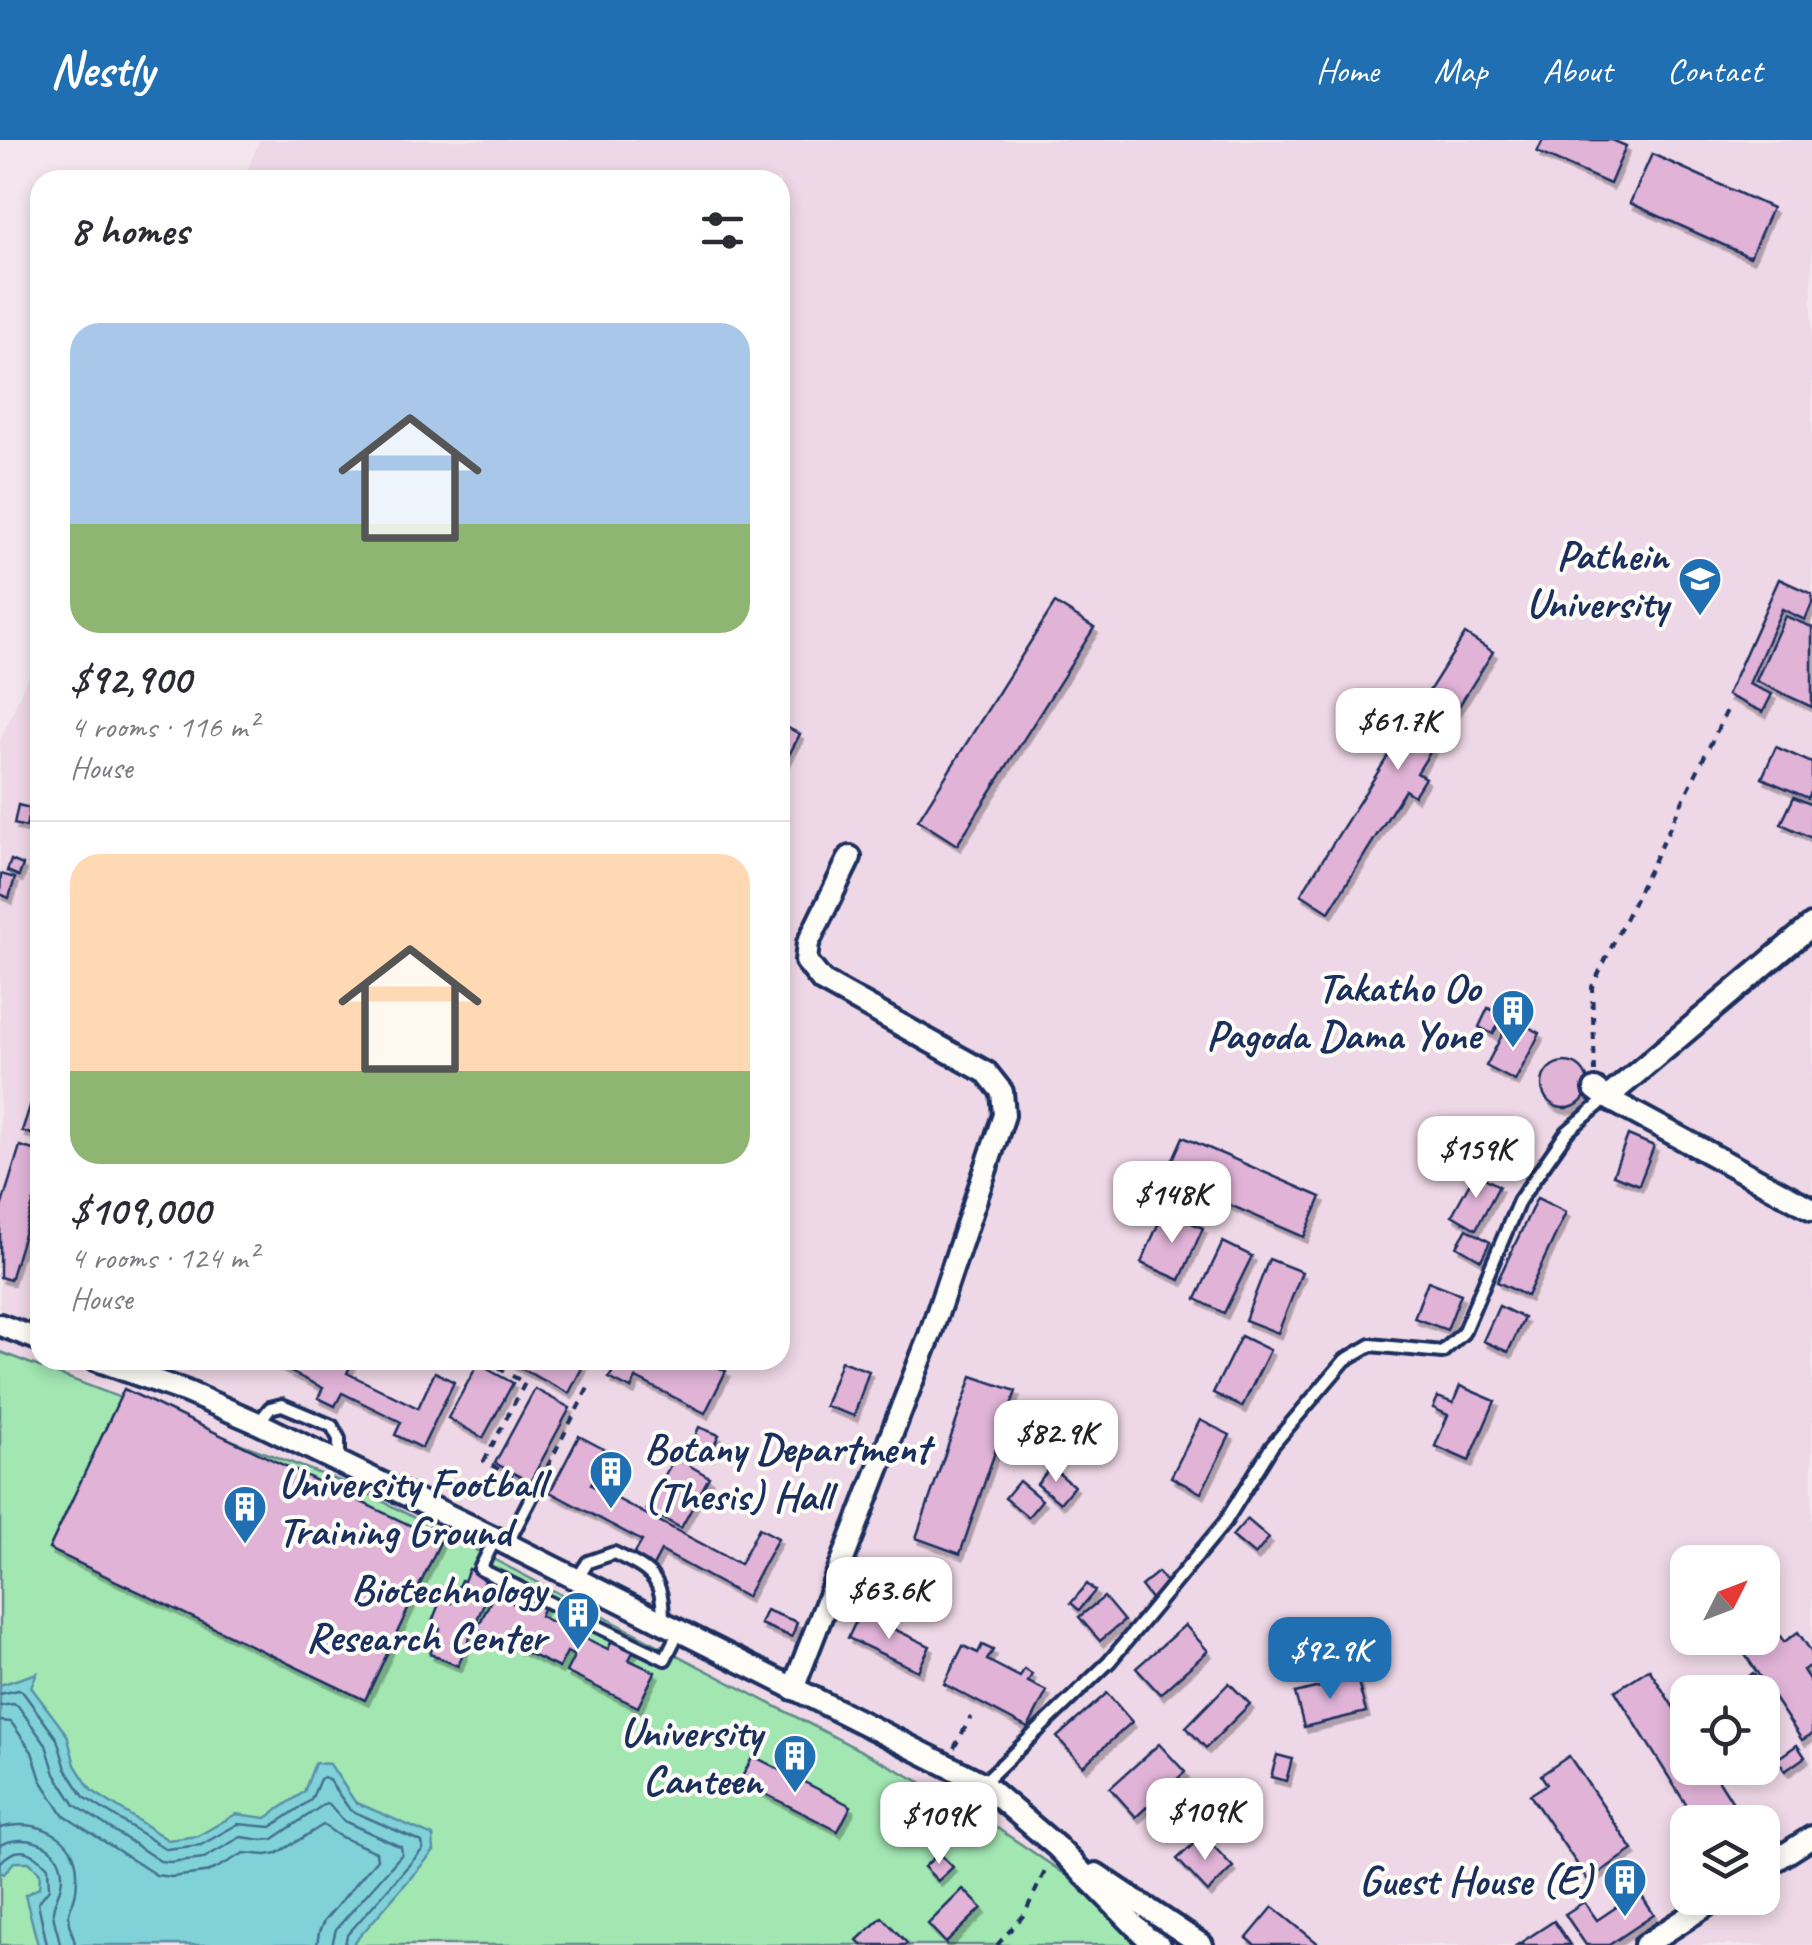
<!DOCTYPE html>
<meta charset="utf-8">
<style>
:root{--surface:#fff;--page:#f7f7f7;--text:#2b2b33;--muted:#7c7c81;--line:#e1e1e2;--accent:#1f6fb2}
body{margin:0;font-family:Caveat,sans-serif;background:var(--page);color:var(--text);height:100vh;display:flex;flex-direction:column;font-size:38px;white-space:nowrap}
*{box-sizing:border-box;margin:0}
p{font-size:32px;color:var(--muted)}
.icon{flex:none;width:55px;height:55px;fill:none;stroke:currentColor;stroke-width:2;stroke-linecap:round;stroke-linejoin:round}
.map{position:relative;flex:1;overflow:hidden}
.drawer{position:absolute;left:30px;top:30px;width:760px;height:1200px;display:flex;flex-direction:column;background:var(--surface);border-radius:30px;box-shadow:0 5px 15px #0003}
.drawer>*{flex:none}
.needle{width:65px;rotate:48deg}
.controls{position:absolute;left:1670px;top:1405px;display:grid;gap:20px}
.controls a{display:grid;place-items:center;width:110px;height:110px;border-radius:20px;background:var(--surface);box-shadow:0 5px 15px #0003;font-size:50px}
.price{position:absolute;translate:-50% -85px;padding:0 22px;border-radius:20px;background:#fff;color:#222;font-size:32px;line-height:65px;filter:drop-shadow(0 2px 5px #0008)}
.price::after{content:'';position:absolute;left:50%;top:60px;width:30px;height:22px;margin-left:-15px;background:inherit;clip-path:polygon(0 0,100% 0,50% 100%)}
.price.selected{background:var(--accent);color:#fff}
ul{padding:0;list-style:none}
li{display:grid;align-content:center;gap:20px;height:530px;padding:0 40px}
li+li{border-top:2px solid var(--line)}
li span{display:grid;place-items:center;height:310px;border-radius:30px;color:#555}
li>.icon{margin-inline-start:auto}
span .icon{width:180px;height:180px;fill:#fffc;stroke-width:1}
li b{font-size:42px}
h2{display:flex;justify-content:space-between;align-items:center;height:120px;padding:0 40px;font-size:42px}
header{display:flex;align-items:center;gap:60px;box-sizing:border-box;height:140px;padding:0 50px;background:var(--accent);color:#fff}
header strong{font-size:48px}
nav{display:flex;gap:55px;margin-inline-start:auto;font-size:35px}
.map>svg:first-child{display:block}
.built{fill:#eed7e6;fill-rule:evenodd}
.green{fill:#a2e6b2;stroke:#5e8a88;stroke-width:2.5}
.water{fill:#81d2d8;stroke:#5891a7;stroke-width:2.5}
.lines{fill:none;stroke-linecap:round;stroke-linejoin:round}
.shore{stroke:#44708f;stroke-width:2.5}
.building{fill:#e0b3d7;stroke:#1b2f5e;stroke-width:2.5;filter:url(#shadow)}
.service-casing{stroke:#1b2f5e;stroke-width:18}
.minor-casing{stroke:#1b2f5e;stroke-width:28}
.path{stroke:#1b2f5e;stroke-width:4;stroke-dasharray:8 8;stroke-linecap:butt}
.service{stroke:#fdfcf7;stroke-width:10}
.minor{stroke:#fdfcf7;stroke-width:20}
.labels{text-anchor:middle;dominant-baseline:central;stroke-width:8;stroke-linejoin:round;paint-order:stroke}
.poi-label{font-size:42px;font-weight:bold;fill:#1b2f5e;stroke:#fdfcf7;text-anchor:end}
</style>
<header>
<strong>Nestly</strong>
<nav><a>Home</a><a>Map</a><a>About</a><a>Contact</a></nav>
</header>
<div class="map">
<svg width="1812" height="1805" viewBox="0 0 1812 1805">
<defs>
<filter id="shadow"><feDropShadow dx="3.5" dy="5.5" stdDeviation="0" flood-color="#0004"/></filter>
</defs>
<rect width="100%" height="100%" fill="#f4e6ed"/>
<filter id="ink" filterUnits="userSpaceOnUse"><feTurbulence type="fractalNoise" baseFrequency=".01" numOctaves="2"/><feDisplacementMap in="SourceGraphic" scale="20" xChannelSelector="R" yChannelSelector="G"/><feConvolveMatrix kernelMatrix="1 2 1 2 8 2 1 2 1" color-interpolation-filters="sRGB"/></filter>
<g filter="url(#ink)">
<path class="built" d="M260,0h1552v1805h-996l-816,-409v-795l40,-92v711h740v-1180h-537zM1688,1422h74v76h-74zM1688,1552h74v76h-74zM1688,1682h74v76h-74z"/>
<polygon class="green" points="0,1212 355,1347 959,1662 1169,1805 0,1805"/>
<polygon class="water" points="37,1533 31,1547 67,1595 75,1625 91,1650 168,1700 198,1696 236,1674 266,1678 304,1652 315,1623 330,1624 355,1662 433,1696 434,1711 352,1805 38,1805 25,1755 39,1748 40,1733 29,1722 14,1722 4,1734 0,1732 0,1545"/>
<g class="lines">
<g class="shore">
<polyline points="0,1554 18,1550 22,1551 57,1599 66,1629 84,1657 166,1709 201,1705 238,1684 271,1687 311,1660 320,1639 324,1637 328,1639 350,1670 422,1702 423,1709 347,1795 345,1805"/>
<polyline points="0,1566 13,1564 18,1566 46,1605 55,1634 75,1665 160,1721 170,1722 204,1718 241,1697 263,1700 273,1699 326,1663 330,1665 344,1681 401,1707 402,1714 336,1789 332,1805"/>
<polyline points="0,1581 11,1582 32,1612 41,1640 63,1675 156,1735 171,1737 204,1733 215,1729 244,1713 266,1715 278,1713 323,1685 339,1696 376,1712 377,1719 324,1781 319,1792 317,1805"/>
<path d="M0,1688c34,-10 77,6 77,46 0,8 0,17 -3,25 -1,3 -5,11 -5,14 -1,10 5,22 6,32"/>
<path d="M0,1705c24,-12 61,-2 62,29 1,17 -10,29 -9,39 1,11 6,21 7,32"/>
<path d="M0,1723c17,-20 33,-12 48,4l1,22 -11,14 9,42"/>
</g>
</g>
<g class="building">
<polygon points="1543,0 1612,0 1626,6 1610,44 1537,12"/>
<polygon points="1652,14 1772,68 1750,117 1630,63"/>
<polygon points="1779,439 1812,454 1812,463 1805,480 1782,469 1749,544 1772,554 1763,572 1727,555"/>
<polygon points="1055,463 1094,488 957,705 918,680"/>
<polygon points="1785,476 1812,487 1812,567 1756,541"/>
<polygon points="1465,494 1493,512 1417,633 1425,638 1414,656 1405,650 1329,772 1301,754"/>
<polygon points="780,584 800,594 780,632"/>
<polygon points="1776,607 1812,623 1812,650 1808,658 1762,638"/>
<polygon points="1794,657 1810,664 1812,661 1812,698 1781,684"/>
<polygon points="18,665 30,668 26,687 14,684"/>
<polygon points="11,720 23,725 19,736 7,731"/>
<polygon points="1,734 15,738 9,758 0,754"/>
<polygon points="1488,868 1503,875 1493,894 1479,887"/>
<polygon points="1511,878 1540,893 1515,941 1486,926"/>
<circle cx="1565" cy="945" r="23"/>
<polygon points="32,960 40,962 40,997 22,991"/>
<polygon points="1628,995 1654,1006 1639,1045 1613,1035"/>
<polygon points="1183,997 1321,1057 1304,1097 1165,1037"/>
<polygon points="20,1006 40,1012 40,1041 10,1140 0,1137 0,1071"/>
<polygon points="1475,1033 1499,1046 1476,1089 1452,1075"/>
<polygon points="1537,1058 1566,1072 1527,1156 1497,1142"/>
<polygon points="1164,1071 1203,1088 1180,1140 1141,1123"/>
<polygon points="1467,1089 1490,1102 1481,1120 1457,1106"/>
<polygon points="1223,1102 1252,1116 1224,1173 1196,1159"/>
<polygon points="40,1111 40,1147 29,1143"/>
<polygon points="1269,1119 1302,1132 1278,1193 1245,1180"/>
<polygon points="1428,1141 1461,1154 1447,1190 1414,1178"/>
<polygon points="1499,1166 1524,1178 1508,1212 1483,1201"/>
<polygon points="1241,1196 1270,1210 1242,1267 1213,1253"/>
<polygon points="266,1220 353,1220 347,1233 418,1268 435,1232 454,1242 422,1308 395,1295 401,1282 342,1253 335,1266 318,1258 323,1248"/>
<polygon points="504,1220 572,1220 583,1226 569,1253"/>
<polygon points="596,1220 703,1220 726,1231 705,1273 636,1238 631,1249 609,1238 614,1229"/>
<polygon points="841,1221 869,1231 854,1276 825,1266"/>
<polygon points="478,1224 513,1243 483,1298 448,1278"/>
<polygon points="972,1236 1016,1251 960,1414 916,1398"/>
<polygon points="1460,1246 1495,1261 1469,1321 1435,1306 1448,1275 1433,1268 1438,1257 1453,1263"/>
<polygon points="124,1249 441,1400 365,1560 49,1409"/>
<polygon points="535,1249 570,1268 530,1342 495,1323"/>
<polygon points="1200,1280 1230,1295 1201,1353 1171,1337"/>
<polygon points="699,1287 719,1295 710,1315 691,1306"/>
<polygon points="579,1296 609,1312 591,1345 740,1424 759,1388 778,1398 746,1457 661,1411 653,1426 633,1416 642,1401 550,1352"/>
<polygon points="675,1317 709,1337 681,1388 646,1369"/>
<polygon points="1051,1327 1074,1346 1060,1363 1037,1344"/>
<polygon points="1019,1341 1042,1360 1028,1377 1005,1358"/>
<polygon points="1247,1379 1269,1398 1255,1415 1232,1396"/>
<polygon points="469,1429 486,1437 482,1448 489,1451 458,1526 430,1514 440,1489 431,1484 441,1459 451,1463 461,1440 464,1441"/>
<polygon points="1158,1432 1170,1447 1153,1461 1141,1446"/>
<polygon points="1087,1444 1095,1451 1079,1470 1071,1463"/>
<polygon points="494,1454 519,1466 524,1454 545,1464 540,1476 608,1509 613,1498 635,1508 629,1520 655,1532 638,1567 566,1532 574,1516 567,1512 559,1528 477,1489"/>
<polygon points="1104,1457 1124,1481 1100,1501 1079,1477"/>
<polygon points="766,1470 797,1482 792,1497 760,1484"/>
<polygon points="860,1473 930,1506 918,1531 848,1498"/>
<polygon points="1765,1474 1784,1502 1798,1492 1812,1513 1812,1524 1803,1530 1812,1544 1812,1594 1802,1600 1734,1498 1762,1498 1762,1475"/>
<polygon points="1185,1485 1208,1511 1160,1554 1136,1528"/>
<polygon points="982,1505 993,1510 987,1520 1020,1537 1024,1529 1032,1534 1028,1542 1047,1551 1028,1588 944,1544 963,1506 978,1513"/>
<polygon points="1649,1529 1688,1590 1688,1628 1711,1628 1735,1666 1709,1682 1697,1682 1615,1551"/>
<polygon points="1753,1533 1761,1543 1752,1551 1743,1541"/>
<polygon points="1357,1538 1366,1572 1304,1587 1295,1553"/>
<polygon points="1229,1543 1250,1564 1206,1608 1186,1587"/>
<polygon points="1107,1553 1132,1582 1083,1626 1057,1597"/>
<polygon points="1159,1604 1185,1632 1136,1677 1110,1648"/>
<polygon points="1797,1605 1805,1617 1785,1631 1777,1619"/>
<polygon points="1277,1615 1292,1619 1286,1641 1271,1637"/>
<polygon points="753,1616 851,1666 838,1691 740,1641"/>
<polygon points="1569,1616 1633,1710 1588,1740 1530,1655 1547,1644 1541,1635"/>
<polygon points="1203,1695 1233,1727 1208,1752 1177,1719"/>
<polygon points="939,1713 953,1727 938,1741 924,1727"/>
<polygon points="963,1749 982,1768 946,1803 928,1784"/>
<polygon points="1639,1752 1654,1775 1609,1805 1586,1805 1565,1774 1584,1762 1597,1780"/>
<polygon points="1273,1767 1320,1805 1255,1805 1247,1798"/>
<polygon points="882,1777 907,1803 905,1805 862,1805 857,1800"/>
<polygon points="1554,1781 1570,1805 1517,1805"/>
</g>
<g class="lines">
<defs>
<g id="service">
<polyline points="259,1282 270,1268 282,1265 332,1286 339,1299 339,1322"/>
<polyline points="495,1399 480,1429 665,1519 679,1491"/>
<polyline points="507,1404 535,1350"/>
<path d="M577,1439l11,-17 26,-9c39,19 49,24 49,70"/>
<polyline points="983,1643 1109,1522 1225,1382 1272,1306 1345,1220 1371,1205 1442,1212 1463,1193 1519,1061 1567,992 1607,958"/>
</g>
<g id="minor">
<polyline points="1595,949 1607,958 1812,1069"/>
<polyline points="1607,958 1812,785"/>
<polyline points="0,1185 40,1200"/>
<polyline points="97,1220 187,1252 258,1283 495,1398 982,1643 1057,1707 1146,1797 1159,1805"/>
<polyline points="793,1549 930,1195 1004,975 1002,952 987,933 822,841 806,821 808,803 850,717"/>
<polyline points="1762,1729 1812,1697"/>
<polyline points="1096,1734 1202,1805"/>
<polyline points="1645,1805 1718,1758"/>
</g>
</defs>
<use href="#service" class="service-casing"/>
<use href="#minor" class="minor-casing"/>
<g class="path">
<polyline points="1595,932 1592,847 1730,564"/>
<polyline points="484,1220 525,1243 484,1321 523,1343"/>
<polyline points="540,1341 588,1248"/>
<polyline points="954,1608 971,1577"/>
<polyline points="997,1805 1024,1775 1048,1725"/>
</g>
<use href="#service" class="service"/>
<use href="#minor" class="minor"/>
</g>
</g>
<defs>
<symbol id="university-pin" viewBox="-11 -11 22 30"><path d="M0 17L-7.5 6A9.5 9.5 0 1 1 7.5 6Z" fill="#1f6fb2" stroke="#fdfcf7"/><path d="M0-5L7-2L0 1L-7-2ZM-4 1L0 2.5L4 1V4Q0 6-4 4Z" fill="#fff"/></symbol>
<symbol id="building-pin" viewBox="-11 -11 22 30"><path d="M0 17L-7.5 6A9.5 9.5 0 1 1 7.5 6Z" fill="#1f6fb2" stroke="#fdfcf7"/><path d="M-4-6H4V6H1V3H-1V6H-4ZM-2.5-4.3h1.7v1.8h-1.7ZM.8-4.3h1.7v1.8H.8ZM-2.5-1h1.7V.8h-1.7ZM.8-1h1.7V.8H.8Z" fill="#fff"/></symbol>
</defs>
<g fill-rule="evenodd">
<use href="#university-pin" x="1675" y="414" width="50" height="68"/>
<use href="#building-pin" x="1488" y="846" width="50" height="68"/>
<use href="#building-pin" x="586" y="1307" width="50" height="68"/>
<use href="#building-pin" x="220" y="1342" width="50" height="68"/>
<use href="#building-pin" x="553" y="1448" width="50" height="68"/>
<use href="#building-pin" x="770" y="1591" width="50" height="68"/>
<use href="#building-pin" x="1600" y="1715" width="50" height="68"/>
</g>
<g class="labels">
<g class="poi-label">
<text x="1668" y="415">Pathein<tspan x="1668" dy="48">University</tspan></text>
<text x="1480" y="847">Takatho Oo<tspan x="1480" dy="48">Pagoda Dama Yone</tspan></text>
<text x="644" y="1308" text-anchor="start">Botany Department<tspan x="644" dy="48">(Thesis) Hall</tspan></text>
<text x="278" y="1343" text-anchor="start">University Football<tspan x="278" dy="48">Training Ground</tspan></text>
<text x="546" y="1449">Biotechnology<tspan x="546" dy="48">Research Center</tspan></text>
<text x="762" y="1592">University<tspan x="762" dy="48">Canteen</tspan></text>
<text x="1592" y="1740">Guest House (E)</text>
</g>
</g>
</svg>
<div class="controls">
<a><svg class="needle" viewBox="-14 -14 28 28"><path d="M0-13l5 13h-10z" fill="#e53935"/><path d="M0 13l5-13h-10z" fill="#7c7c81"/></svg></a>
<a><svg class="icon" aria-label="locate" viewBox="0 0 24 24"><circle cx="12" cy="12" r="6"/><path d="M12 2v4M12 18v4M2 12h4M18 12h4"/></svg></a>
<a><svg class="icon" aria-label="layers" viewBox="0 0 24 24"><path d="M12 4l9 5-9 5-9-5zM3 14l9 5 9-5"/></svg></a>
</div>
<b class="price" style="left:1398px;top:633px">$61.7K</b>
<b class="price" style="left:1476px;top:1061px">$159K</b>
<b class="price" style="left:1172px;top:1106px">$148K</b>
<b class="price" style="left:1056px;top:1345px">$82.9K</b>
<b class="price" style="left:889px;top:1502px">$63.6K</b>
<b class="price selected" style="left:1330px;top:1562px">$92.9K</b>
<b class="price" style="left:1205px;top:1723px">$109K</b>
<b class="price" style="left:939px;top:1727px">$109K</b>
<section class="drawer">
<h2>8 homes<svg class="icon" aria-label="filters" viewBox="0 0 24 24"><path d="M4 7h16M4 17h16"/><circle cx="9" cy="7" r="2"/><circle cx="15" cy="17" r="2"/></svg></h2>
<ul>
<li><span style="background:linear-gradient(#a9c7e8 65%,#8fb573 0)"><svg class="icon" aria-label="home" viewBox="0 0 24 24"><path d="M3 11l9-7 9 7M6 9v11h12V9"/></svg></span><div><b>$92,900</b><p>4 rooms · 116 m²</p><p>House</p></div></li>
<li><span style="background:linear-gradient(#ffd9b3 70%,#8fb573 0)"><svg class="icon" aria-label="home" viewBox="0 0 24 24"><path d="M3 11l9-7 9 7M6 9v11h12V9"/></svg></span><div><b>$109,000</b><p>4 rooms · 124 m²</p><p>House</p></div></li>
</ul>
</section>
</div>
